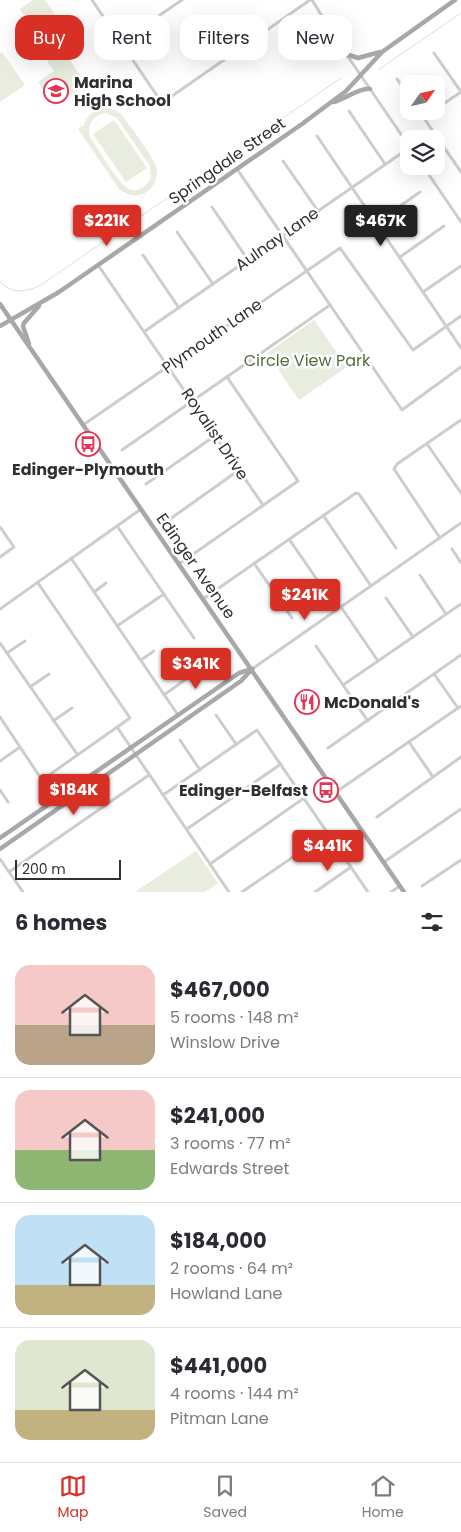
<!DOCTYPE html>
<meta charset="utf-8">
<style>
:root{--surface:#fff;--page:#f7f7f7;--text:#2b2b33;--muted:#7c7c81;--line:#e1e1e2;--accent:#d93025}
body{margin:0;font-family:Poppins,sans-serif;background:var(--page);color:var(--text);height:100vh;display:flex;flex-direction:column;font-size:19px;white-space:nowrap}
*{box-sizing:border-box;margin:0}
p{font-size:16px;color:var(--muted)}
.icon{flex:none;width:28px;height:28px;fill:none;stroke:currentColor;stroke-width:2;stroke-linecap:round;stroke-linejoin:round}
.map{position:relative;height:892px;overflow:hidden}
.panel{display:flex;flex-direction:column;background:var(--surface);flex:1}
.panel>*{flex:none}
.hud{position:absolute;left:15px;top:15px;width:431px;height:45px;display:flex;gap:10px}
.needle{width:32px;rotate:56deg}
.controls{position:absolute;left:400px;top:75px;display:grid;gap:10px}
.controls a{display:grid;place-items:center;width:45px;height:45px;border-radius:10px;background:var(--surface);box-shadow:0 5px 20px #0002;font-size:25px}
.scale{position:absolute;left:15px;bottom:12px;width:106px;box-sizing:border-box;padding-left:5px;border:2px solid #303030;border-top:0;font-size:14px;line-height:18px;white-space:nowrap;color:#303030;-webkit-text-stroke:4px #fff;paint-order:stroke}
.price{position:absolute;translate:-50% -42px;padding:0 11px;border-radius:5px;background:var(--accent);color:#fff;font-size:16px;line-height:32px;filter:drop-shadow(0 1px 2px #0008)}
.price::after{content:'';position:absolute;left:50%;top:30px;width:15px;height:11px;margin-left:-8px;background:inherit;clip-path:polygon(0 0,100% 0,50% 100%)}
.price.active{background:#222;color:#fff}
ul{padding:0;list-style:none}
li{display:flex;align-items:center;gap:15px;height:125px;padding:0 15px}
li+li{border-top:1px solid var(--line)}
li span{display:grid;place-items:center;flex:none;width:140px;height:100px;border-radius:15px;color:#555}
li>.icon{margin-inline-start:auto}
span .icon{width:60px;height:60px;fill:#fffc;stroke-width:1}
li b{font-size:21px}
h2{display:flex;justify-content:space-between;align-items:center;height:60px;padding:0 15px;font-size:21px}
.chip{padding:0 18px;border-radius:15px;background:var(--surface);box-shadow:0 5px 20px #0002;font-size:18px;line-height:45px}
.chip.active{background:var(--accent);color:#fff}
.tabs{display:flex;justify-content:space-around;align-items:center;height:70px;border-top:1px solid var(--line);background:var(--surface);font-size:14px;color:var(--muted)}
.tabs a{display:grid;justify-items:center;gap:2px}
.tabs .active{color:var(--accent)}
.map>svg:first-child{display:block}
.green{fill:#e8eddf;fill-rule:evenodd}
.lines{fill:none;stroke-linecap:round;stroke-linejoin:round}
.stream{stroke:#cbe3ec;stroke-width:1}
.minor{stroke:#cdcdcd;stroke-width:3}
.major{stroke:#a8a8a8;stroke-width:4.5}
.labels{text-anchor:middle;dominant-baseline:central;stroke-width:5;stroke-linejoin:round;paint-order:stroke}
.poi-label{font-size:16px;font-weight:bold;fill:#303030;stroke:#fff;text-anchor:start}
.street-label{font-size:16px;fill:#303030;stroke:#fff}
.park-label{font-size:16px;fill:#596c3d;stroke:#fff}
</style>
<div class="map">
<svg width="461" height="892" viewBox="0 0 461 892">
<rect width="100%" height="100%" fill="#fff"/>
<g class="green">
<polygon points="33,0 45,0 70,37 49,52 20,9"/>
<polygon points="63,50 86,84 54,106 38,82 54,71 47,61"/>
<polygon points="2,52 25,85 0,102 0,53"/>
<path d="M106,108l9,2 6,4c9,13 31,40 35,53 3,10 -2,21 -11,26 -9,5 -18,2 -26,-4l-41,-60 4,-3 1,1c4,-12 11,-18 23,-19zM106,113l11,5 33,48 1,12c-5,10 -17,17 -26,8 -10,-8 -27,-37 -35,-49 -3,-13 3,-22 16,-24z"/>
<polygon points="114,120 147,168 126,182 93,134"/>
<polygon points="314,320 347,367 299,400 267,353"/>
<polygon points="196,851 218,883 205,892 135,892"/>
</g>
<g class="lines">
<g class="stream">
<polyline points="378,70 461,13"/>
<path d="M0,281c11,14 27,11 41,4l300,-207"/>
</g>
<g class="minor">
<polyline points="92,0 162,103 310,0"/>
<polyline points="312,0 340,45 409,146"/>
<polyline points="120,42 182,0"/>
<polyline points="434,53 461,92"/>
<polyline points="397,79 409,96"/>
<polyline points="436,109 461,92"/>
<polyline points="349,111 385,164"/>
<polyline points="419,111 461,172"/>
<polyline points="424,118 434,111"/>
<polyline points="317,136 461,348"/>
<polyline points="436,157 446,150"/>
<polyline points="283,161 318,211"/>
<polyline points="423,166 461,222"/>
<polyline points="237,169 402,410 461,367"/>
<polyline points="212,207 248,260"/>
<polyline points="376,223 420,192"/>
<polyline points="177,232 213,284"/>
<polyline points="143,255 179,308"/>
<polyline points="400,257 444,226"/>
<polyline points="98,265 263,505"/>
<polyline points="423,292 461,266"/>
<polyline points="145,331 409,148"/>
<polyline points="83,425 340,248 413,350 461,316"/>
<polyline points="427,444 461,493"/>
<polyline points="122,450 330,305"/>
<polyline points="146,484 216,435"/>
<polyline points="323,515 371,586"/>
<polyline points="170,519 239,470"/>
<polyline points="117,526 194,638"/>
<polyline points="0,527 14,547 0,557"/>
<polyline points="440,538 394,469 397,464 461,420"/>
<polyline points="289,539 327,594"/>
<polyline points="452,549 461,563"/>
<polyline points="71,558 178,715"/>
<polyline points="254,563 292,618"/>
<polyline points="179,564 298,481 227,377"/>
<polyline points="420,575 446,614"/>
<polyline points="94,592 106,583"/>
<polyline points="386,598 413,637"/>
<polyline points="203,599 356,493 359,494 396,548"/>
<polyline points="341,607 378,661"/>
<polyline points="0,609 141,509"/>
<polyline points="117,626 164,594"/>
<polyline points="0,643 77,754"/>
<polyline points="316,646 368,721"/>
<polyline points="7,653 25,641"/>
<polyline points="141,660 154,651"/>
<polyline points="252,669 461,523"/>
<polyline points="434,674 458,708"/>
<polyline points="343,685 461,604"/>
<polyline points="30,687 49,674"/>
<polyline points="164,695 186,679"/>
<polyline points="216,715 236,744"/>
<polyline points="0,717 42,780 130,718 38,583"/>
<polyline points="53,721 72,708"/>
<polyline points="117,727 229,892"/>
<polyline points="180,740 200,770"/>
<polyline points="409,742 433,777"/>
<polyline points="328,748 461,655"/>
<polyline points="0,761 20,747"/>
<polyline points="0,790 8,802"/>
<polyline points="336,792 461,706"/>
<polyline points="163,795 257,730 368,892"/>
<polyline points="377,817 461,757"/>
<polyline points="187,829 281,764"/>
<polyline points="0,859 23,892"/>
<polyline points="384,862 461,809"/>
<polyline points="210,864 304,798"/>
<polyline points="9,872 149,775"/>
<polyline points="422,886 461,860"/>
<polyline points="242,892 328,833"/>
<polyline points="315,892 351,867"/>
<polyline points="391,892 400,886"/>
</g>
<g class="major">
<polyline points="346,54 358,58 380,52"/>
<path d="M334,102c10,-3 28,-15 36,-13"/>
<polyline points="0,304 404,892"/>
<polyline points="0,326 59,292 302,124 346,91 382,52 455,0"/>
<polyline points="29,344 23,326 24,323 39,306"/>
<polyline points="0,838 239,673 252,669"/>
<polyline points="0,849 241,681 252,669"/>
</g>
</g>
<defs>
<symbol id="school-ring" viewBox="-11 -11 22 22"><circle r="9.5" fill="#fff" stroke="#e43556" stroke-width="1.5"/><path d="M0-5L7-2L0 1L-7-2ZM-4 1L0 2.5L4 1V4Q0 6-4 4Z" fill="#e43556"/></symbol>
<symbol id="bus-ring" viewBox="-11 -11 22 22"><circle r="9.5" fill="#fff" stroke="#e43556" stroke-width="1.5"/><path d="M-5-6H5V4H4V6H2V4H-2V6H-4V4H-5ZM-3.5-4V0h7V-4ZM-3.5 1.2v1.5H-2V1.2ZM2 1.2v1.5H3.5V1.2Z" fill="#e43556"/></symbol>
<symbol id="restaurant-ring" viewBox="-11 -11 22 22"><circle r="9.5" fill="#fff" stroke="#e43556" stroke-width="1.5"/><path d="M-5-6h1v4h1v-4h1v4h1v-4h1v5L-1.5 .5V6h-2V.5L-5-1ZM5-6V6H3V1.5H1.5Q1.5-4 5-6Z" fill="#e43556"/></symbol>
</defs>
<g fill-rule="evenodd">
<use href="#school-ring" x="42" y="77" width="28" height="28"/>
<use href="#bus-ring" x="74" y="430" width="28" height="28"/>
<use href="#restaurant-ring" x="293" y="688" width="28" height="28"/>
<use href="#bus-ring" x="312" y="776" width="28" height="28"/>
</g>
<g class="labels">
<g class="poi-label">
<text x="74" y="82">Marina<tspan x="74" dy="18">High School</tspan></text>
<text x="88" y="469" text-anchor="middle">Edinger-Plymouth</text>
<text x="324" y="702">McDonald's</text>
<text x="308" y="790" text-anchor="end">Edinger-Belfast</text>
</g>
<g class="street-label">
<text transform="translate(227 161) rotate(-35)">Springdale Street</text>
<text transform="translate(277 239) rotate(-35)">Aulnay Lane</text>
<text transform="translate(212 336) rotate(-35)">Plymouth Lane</text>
<text transform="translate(215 434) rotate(56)">Royalist Drive</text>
<text transform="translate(196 566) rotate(55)">Edinger Avenue</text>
</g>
<g class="park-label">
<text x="307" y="360">Circle View Park</text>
</g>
</g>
</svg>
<div class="controls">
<a><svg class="needle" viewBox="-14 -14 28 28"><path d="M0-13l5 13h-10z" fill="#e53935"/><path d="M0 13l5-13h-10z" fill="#7c7c81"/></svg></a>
<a><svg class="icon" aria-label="layers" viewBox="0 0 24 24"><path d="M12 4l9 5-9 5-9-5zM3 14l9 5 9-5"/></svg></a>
</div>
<div class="scale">200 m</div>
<b class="price" style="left:107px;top:247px">$221K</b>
<b class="price active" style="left:381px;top:247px">$467K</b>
<b class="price" style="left:305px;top:621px">$241K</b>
<b class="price" style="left:196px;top:690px">$341K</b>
<b class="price" style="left:74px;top:816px">$184K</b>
<b class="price" style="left:328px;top:872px">$441K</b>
<div class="hud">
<a class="chip active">Buy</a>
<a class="chip">Rent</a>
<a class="chip">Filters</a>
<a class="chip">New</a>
</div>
</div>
<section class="panel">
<h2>6 homes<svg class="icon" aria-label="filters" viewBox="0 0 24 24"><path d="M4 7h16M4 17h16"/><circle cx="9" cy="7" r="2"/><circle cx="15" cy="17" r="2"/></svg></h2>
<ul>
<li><span style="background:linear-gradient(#f6c9c9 60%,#b9a48a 0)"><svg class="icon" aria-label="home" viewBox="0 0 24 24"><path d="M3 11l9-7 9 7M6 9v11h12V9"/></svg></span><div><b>$467,000</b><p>5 rooms · 148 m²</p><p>Winslow Drive</p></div></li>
<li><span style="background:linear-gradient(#f6c9c9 60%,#8fb573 0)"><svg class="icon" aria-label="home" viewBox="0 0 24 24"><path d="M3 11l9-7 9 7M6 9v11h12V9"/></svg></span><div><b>$241,000</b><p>3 rooms · 77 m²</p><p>Edwards Street</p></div></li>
<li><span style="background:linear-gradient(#bfe0f5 70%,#c2b280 0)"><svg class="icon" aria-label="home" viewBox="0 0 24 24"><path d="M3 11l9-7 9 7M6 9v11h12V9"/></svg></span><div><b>$184,000</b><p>2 rooms · 64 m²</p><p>Howland Lane</p></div></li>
<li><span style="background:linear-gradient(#dfe7d0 70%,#c2b280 0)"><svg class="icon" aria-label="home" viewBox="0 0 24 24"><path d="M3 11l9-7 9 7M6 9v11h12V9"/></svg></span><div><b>$441,000</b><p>4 rooms · 144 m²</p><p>Pitman Lane</p></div></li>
</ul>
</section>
<nav class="tabs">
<a class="active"><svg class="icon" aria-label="map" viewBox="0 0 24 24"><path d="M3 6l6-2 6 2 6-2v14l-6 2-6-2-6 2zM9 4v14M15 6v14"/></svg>Map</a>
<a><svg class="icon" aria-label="saved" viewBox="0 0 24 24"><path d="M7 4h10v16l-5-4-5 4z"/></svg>Saved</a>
<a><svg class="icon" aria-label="home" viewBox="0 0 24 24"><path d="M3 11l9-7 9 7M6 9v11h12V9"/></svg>Home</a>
</nav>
